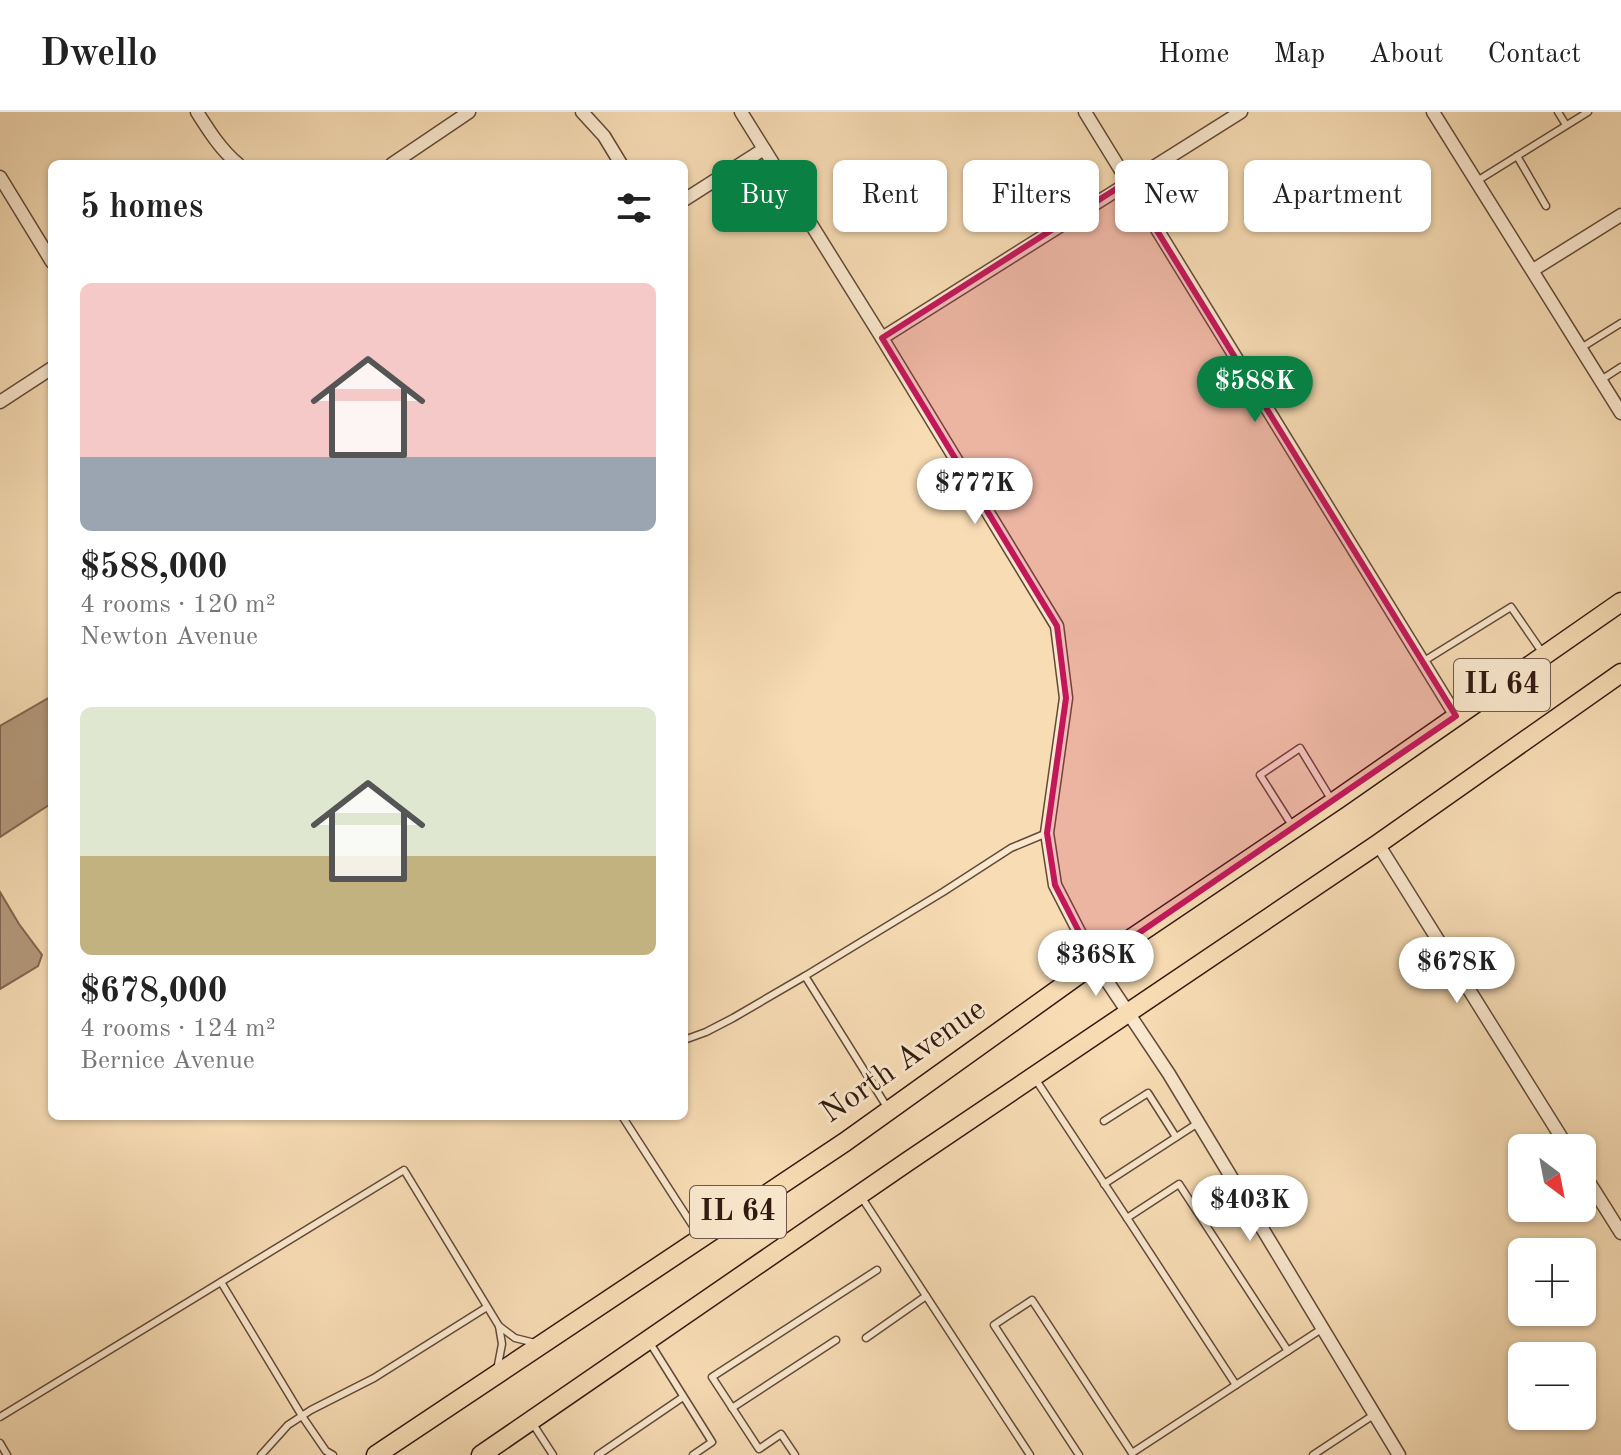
<!DOCTYPE html>
<meta charset="utf-8">
<style>
:root{--surface:#fff;--page:#f6f6f6;--text:#222;--muted:#767676;--line:#e0e0e0;--accent:#0b8043}
body{margin:0;font-family:"Old Standard TT",serif;background:var(--page);color:var(--text);height:100vh;display:flex;flex-direction:column;font-size:30px;white-space:nowrap}
*{box-sizing:border-box;margin:0}
p{font-size:26px;color:var(--muted)}
.icon{flex:none;width:44px;height:44px;fill:none;stroke:currentColor;stroke-width:2;stroke-linecap:round;stroke-linejoin:round}
.map{position:relative;flex:1;overflow:hidden}
.panel{position:absolute;left:48px;top:48px;width:640px;height:960px;display:flex;flex-direction:column;background:var(--surface);border-radius:12px;box-shadow:0 2px 6px #0004}
.panel>*{flex:none}
.banner{position:absolute;left:712px;top:48px;width:760px;height:72px;display:flex;gap:16px}
.needle{width:52px;rotate:148deg}
.buttons{position:absolute;left:1508px;top:1022px;display:grid;gap:16px}
.buttons a{display:grid;place-items:center;width:88px;height:88px;border-radius:12px;background:var(--surface);box-shadow:0 2px 6px #0004;font-size:40px}
.price{position:absolute;translate:-50% -68px;padding:0 18px;border-radius:28px;background:#fff;color:#222;font-size:26px;line-height:52px;filter:drop-shadow(0 2px 4px #0008)}
.price::after{content:'';position:absolute;left:50%;top:48px;width:24px;height:18px;margin-left:-12px;background:inherit;clip-path:polygon(0 0,100% 0,50% 100%)}
.price.selected{background:var(--accent);color:#fff}
ul{padding:0;list-style:none}
li{display:grid;align-content:center;gap:16px;height:424px;padding:0 32px}
li span{display:grid;place-items:center;height:248px;border-radius:12px;color:#555}
li>.icon{margin-inline-start:auto}
span .icon{width:144px;height:144px;fill:#fffc;stroke-width:1}
li b{font-size:34px}
h2{display:flex;justify-content:space-between;align-items:center;height:96px;padding:0 32px;font-size:34px}
.pill{padding:0 28px;border-radius:12px;background:var(--surface);box-shadow:0 2px 6px #0004;font-size:28px;line-height:72px}
.pill.selected{background:var(--accent);color:#fff}
header{display:flex;align-items:center;gap:48px;box-sizing:border-box;height:112px;padding:0 40px;background:var(--surface);border-bottom:2px solid var(--line)}
header strong{font-size:38px}
nav{display:flex;gap:44px;margin-inline-start:auto;font-size:28px}
.map>svg:first-child{display:block}
.water{fill:#b49a7c;stroke:#806651;stroke-width:2}
.lines{fill:none;stroke-linecap:round;stroke-linejoin:round}
.lane-casing{stroke:#624a39;stroke-width:9}
.street-casing{stroke:#624a39;stroke-width:15}
.primary-casing{stroke:#311910;stroke-width:21}
.lane{stroke:#fae8ce;stroke-width:6}
.street{stroke:#fae8ce;stroke-width:12}
.primary{stroke:#f7dcb4;stroke-width:18}
.marked{fill:#c2185b;fill-opacity:0.2;stroke:#c2185b;stroke-width:6;stroke-linejoin:round}
.labels{text-anchor:middle;dominant-baseline:central;stroke-width:6;stroke-linejoin:round;paint-order:stroke}
.shield{fill:#fae8ce;stroke:#6d5749;stroke-width:2}
.shield-label{font-size:30px;font-weight:bold;fill:#311910}
.street-label{font-size:32px;fill:#311910;stroke:#fae8ce}
</style>
<header>
<strong>Dwello</strong>
<nav><a>Home</a><a>Map</a><a>About</a><a>Contact</a></nav>
</header>
<div class="map">
<svg width="1621" height="1343" viewBox="0 0 1621 1343">
<rect width="100%" height="100%" fill="#f7dcb4"/>
<filter id="stains"><feTurbulence type="fractalNoise" baseFrequency=".0025" numOctaves="4"/><feColorMatrix values="0 0 0 0 .2 0 0 0 0 .09 0 0 0 0 .02 0 0 0 .5 -.17"/></filter>
<radialGradient id="worn" r=".72"><stop offset=".6" stop-color="#630" stop-opacity="0"/><stop offset="1" stop-color="#630" stop-opacity=".3"/></radialGradient>
<g class="water">
<polygon points="52,584 52,691 0,725 0,614"/>
<polygon points="0,780 19,812 42,843 38,854 0,877"/>
</g>
<g class="lines">
<defs>
<g id="lane">
<polyline points="1558,0 1566,13"/>
<polyline points="1517,44 1546,94"/>
<polyline points="1477,69 1588,0"/>
<polyline points="1581,236 1621,211"/>
<polyline points="1601,268 1621,255"/>
<polyline points="1424,549 1511,495 1542,540"/>
<polyline points="1293,715 1260,663 1300,636 1331,687"/>
<polyline points="684,928 706,920 733,906 805,864"/>
<polyline points="1036,968 1127,1106"/>
<polyline points="887,995 805,864 943,780 1011,736 1047,721"/>
<polyline points="622,1004 700,1125"/>
<polyline points="1104,1009 1148,981 1176,1025"/>
<polyline points="1104,1072 1198,1011"/>
<polyline points="862,1086 1030,1343"/>
<polyline points="221,1170 302,1304 326,1339 333,1343"/>
<polyline points="499,1214 515,1226 535,1231"/>
<polyline points="866,1226 926,1184"/>
<polyline points="650,1231 712,1330 693,1343"/>
<polyline points="1236,1273 1127,1106 1179,1072 1288,1239"/>
<polyline points="732,1296 836,1228"/>
<polyline points="0,1305 404,1058 499,1214 502,1232 497,1258"/>
<polyline points="531,1309 553,1343"/>
<polyline points="0,1331 7,1343"/>
<polyline points="1132,1341 1323,1216"/>
<polyline points="261,1343 288,1313 311,1298 374,1266 487,1195"/>
<polyline points="598,1343 683,1285"/>
<polyline points="795,1343 781,1322 759,1337 712,1265 877,1158"/>
<polyline points="1079,1343 994,1213 1032,1188 1132,1341"/>
<polyline points="1313,1343 1375,1302"/>
</g>
<g id="street">
<path d="M197,0c12,19 24,38 41,52"/>
<polyline points="582,0 604,24 621,52"/>
<polyline points="741,0 882,226 1057,514 1066,586 1047,721 1055,773 1095,851 1169,962 1399,1343"/>
<polyline points="1085,0 1456,604"/>
<polyline points="1433,0 1621,301"/>
<polyline points="392,52 469,0"/>
<polyline points="0,65 52,150"/>
<polyline points="684,88 764,37"/>
<polyline points="1533,158 1621,103"/>
<polyline points="882,226 1241,0"/>
<polyline points="0,290 52,256"/>
<polyline points="1378,732 1568,1036"/>
<polyline points="1582,1059 1621,1121"/>
</g>
<g id="primary">
<polyline points="376,1343 845,1030 1095,851 1338,687 1621,490"/>
<polyline points="481,1343 907,1050 1378,732 1621,561"/>
</g>
</defs>
<use href="#lane" class="lane-casing"/>
<use href="#street" class="street-casing"/>
<use href="#primary" class="primary-casing"/>
<use href="#lane" class="lane"/>
<use href="#street" class="street"/>
<use href="#primary" class="primary"/>
</g>
<path class="marked" d="M1127,70l329,534 -361,247 -40,-78 -8,-52 19,-135 -9,-72 -175,-288z"/>
<g class="labels">
<g class="shield">
<rect x="1454" y="547" width="96" height="52" rx="6"/>
<rect x="690" y="1074" width="96" height="52" rx="6"/>
</g>
<g class="shield-label">
<text x="1502" y="573">IL 64</text>
<text x="738" y="1100">IL 64</text>
</g>
<g class="street-label">
<text transform="translate(904 950) rotate(-35)">North Avenue</text>
</g>
</g>
<rect width="100%" height="100%" filter="url(#stains)"/>
<rect width="100%" height="100%" fill="url(#worn)"/>
</svg>
<div class="buttons">
<a><svg class="needle" viewBox="-14 -14 28 28"><path d="M0-13l5 13h-10z" fill="#e53935"/><path d="M0 13l5-13h-10z" fill="#767676"/></svg></a>
<a>+</a>
<a>−</a>
</div>
<b class="price selected" style="left:1255px;top:312px">$588K</b>
<b class="price" style="left:975px;top:414px">$777K</b>
<b class="price" style="left:1096px;top:886px">$368K</b>
<b class="price" style="left:1457px;top:893px">$678K</b>
<b class="price" style="left:1250px;top:1131px">$403K</b>
<div class="banner">
<a class="pill selected">Buy</a>
<a class="pill">Rent</a>
<a class="pill">Filters</a>
<a class="pill">New</a>
<a class="pill">Apartment</a>
</div>
<section class="panel">
<h2>5 homes<svg class="icon" aria-label="filters" viewBox="0 0 24 24"><path d="M4 7h16M4 17h16"/><circle cx="9" cy="7" r="2"/><circle cx="15" cy="17" r="2"/></svg></h2>
<ul>
<li><span style="background:linear-gradient(#f6c9c9 70%,#9aa5b1 0)"><svg class="icon" aria-label="home" viewBox="0 0 24 24"><path d="M3 11l9-7 9 7M6 9v11h12V9"/></svg></span><div><b>$588,000</b><p>4 rooms · 120 m²</p><p>Newton Avenue</p></div></li>
<li><span style="background:linear-gradient(#dfe7d0 60%,#c2b280 0)"><svg class="icon" aria-label="home" viewBox="0 0 24 24"><path d="M3 11l9-7 9 7M6 9v11h12V9"/></svg></span><div><b>$678,000</b><p>4 rooms · 124 m²</p><p>Bernice Avenue</p></div></li>
</ul>
</section>
</div>
